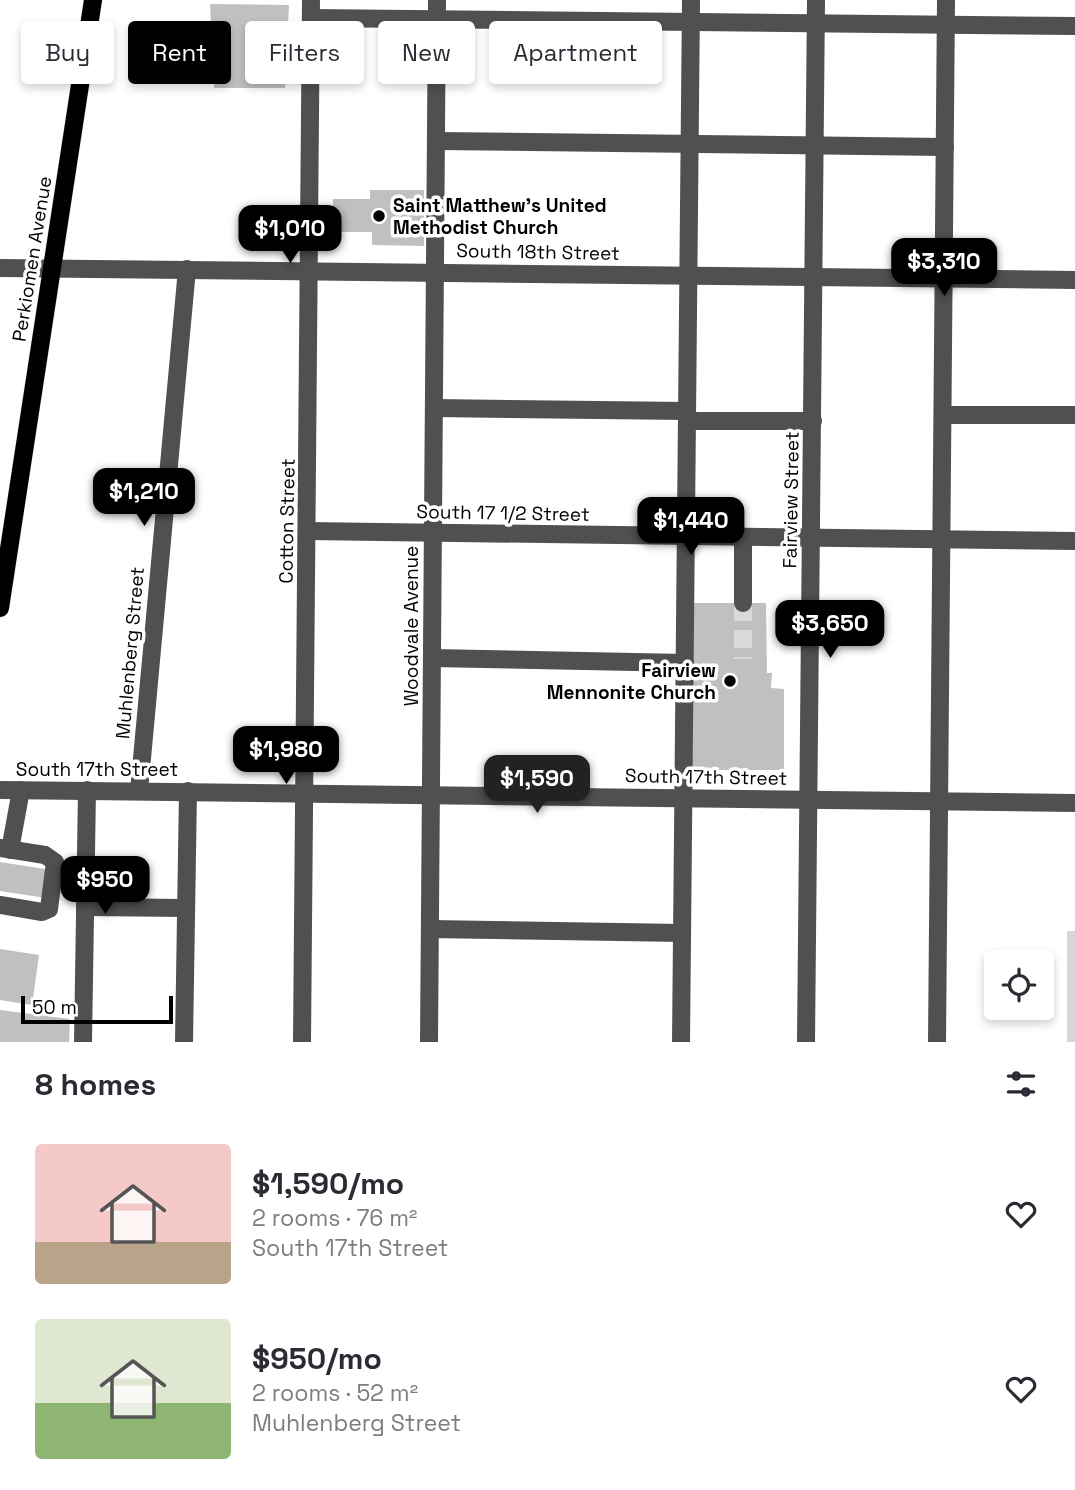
<!DOCTYPE html>
<meta charset="utf-8">
<style>
:root{--surface:#fff;--page:#f2f2f3;--text:#2b2b33;--muted:#7c7c81;--accent:#000}
body{margin:0;font-family:"Space Grotesk",sans-serif;background:var(--page);color:var(--text);height:100vh;display:flex;flex-direction:column;font-size:26px;white-space:nowrap}
*{box-sizing:border-box;margin:0}
p{font-size:23px;color:var(--muted)}
.icon{flex:none;width:38px;height:38px;fill:none;stroke:currentColor;stroke-width:2;stroke-linecap:round;stroke-linejoin:round}
.map{position:relative;height:1042px;overflow:hidden}
.drawer{display:flex;flex-direction:column;background:var(--surface);flex:1}
.drawer>*{flex:none}
.top-card{position:absolute;left:21px;top:21px;width:700px;height:63px;display:flex;gap:14px}
.tools{position:absolute;left:984px;top:950px;display:grid;gap:14px}
.tools a{display:grid;place-items:center;width:70px;height:70px;border-radius:7px;background:var(--surface);box-shadow:0 4px 10px #0003;font-size:35px}
.scale{position:absolute;left:21px;bottom:18px;width:152px;box-sizing:border-box;padding-left:7px;border:4px solid #000;border-top:0;font-size:19px;line-height:24px;white-space:nowrap;color:#000;-webkit-text-stroke:5px #fff;paint-order:stroke}
.price{position:absolute;translate:-50% -60px;padding:0 16px;border-radius:14px;background:var(--accent);color:#fff;font-size:23px;line-height:46px;filter:drop-shadow(0 2px 4px #0008)}
.price::after{content:'';position:absolute;left:50%;top:42px;width:21px;height:16px;margin-left:-10px;background:inherit;clip-path:polygon(0 0,100% 0,50% 100%)}
.price.on{background:#222;color:#fff}
ul{padding:0;list-style:none}
li{display:flex;align-items:center;gap:21px;height:175px;padding:0 35px}
li span{display:grid;place-items:center;flex:none;width:196px;height:140px;border-radius:7px;color:#555}
li>.icon{margin-inline-start:auto}
span .icon{width:84px;height:84px;fill:#fffc;stroke-width:1}
li b{font-size:30px}
h2{display:flex;justify-content:space-between;align-items:center;height:84px;padding:0 35px;font-size:30px}
.pill{padding:0 24px;border-radius:7px;background:var(--surface);box-shadow:0 4px 10px #0003;font-size:24px;line-height:63px}
.pill.on{background:var(--accent);color:#fff}
.map>svg:first-child{display:block}
.green{fill:#d7d7d7}
.building{fill:#c0c0c0}
.lines{fill:none;stroke-linecap:round;stroke-linejoin:round}
.minor-tunnel{stroke:#d9d9d9;stroke-width:18;stroke-dasharray:18 9;stroke-linecap:butt}
.major-casing{stroke:#dbdbdb;stroke-width:19}
.minor{stroke:#505050;stroke-width:18}
.major{stroke:#000;stroke-width:18}
.poi-dot{fill:#000;stroke:#fff;stroke-width:2.5}
.labels{text-anchor:middle;dominant-baseline:central;stroke-width:7;stroke-linejoin:round;paint-order:stroke}
.poi-label{font-size:19px;font-weight:bold;fill:#000;stroke:#fff;text-anchor:start}
.street-label{font-size:19px;fill:#000;stroke:#fff}
</style>
<div class="map">
<svg width="1075" height="1042" viewBox="0 0 1075 1042">
<rect width="100%" height="100%" fill="#fff"/>
<rect class="green" x="1067" y="931" width="8" height="111"/>
<g class="building">
<polygon points="210,4 289,5 285,88 214,88"/>
<polygon points="370,190 424,190 424,246 372,245 372,232 341,232 341,238 333,238 333,199 370,199"/>
<polygon points="690,603 766,603 767,673 772,673 771,688 784,689 784,770 689,770"/>
<polygon points="0,862 51,870 46,898 0,891"/>
<polygon points="0,949 39,955 32,1005 0,1000"/>
<polygon points="0,1010 70,1019 69,1042 0,1042"/>
</g>
<g class="lines">
<polyline class="minor-tunnel" points="743,603 743,659"/>
<defs>
<polyline id="major" points="0,608 93,0"/>
</defs>
<use href="#major" class="major-casing"/>
<g class="minor">
<polyline points="311,18 1075,26"/>
<polyline points="436,141 945,147"/>
<polyline points="0,268 1075,280"/>
<polyline points="434,408 687,411"/>
<polyline points="943,415 1075,415"/>
<polyline points="687,421 813,421"/>
<polyline points="307,531 1075,541"/>
<polyline points="743,538 743,603"/>
<polyline points="432,658 685,663"/>
<polyline points="0,790 1075,803"/>
<polyline points="139,791 187,269"/>
<polyline points="0,848 45,855 55,862 49,909 42,912 0,905"/>
<polyline points="10,850 21,790"/>
<polyline points="85,907 186,908"/>
<polyline points="430,929 682,933"/>
<polyline points="83,1042 87,790"/>
<polyline points="184,1042 188,791"/>
<polyline points="302,1042 311,0"/>
<polyline points="429,1042 437,0"/>
<polyline points="681,1042 691,0"/>
<polyline points="806,1042 816,0"/>
<polyline points="937,1042 946,0"/>
</g>
<use href="#major" class="major"/>
</g>
<g class="poi-dot">
<circle cx="379" cy="216" r="7"/>
<circle cx="730" cy="681" r="7"/>
</g>
<g class="labels">
<g class="poi-label">
<text x="393" y="205">Saint Matthew's United<tspan x="393" dy="22">Methodist Church</tspan></text>
<text x="716" y="670" text-anchor="end">Fairview<tspan x="716" dy="22">Mennonite Church</tspan></text>
</g>
<g class="street-label">
<text transform="translate(538 252) rotate(1)">South 18th Street</text>
<text transform="translate(32 259) rotate(-81)">Perkiomen Avenue</text>
<text transform="translate(791 500) rotate(-89)">Fairview Street</text>
<text transform="translate(503 513) rotate(1)">South 17 1/2 Street</text>
<text transform="translate(287 521) rotate(-89)">Cotton Street</text>
<text transform="translate(411 626) rotate(-90)">Woodvale Avenue</text>
<text transform="translate(130 653) rotate(-85)">Muhlenberg Street</text>
<text x="97" y="769">South 17th Street</text>
<text transform="translate(706 777) rotate(1)">South 17th Street</text>
</g>
</g>
</svg>
<div class="tools">
<a><svg class="icon" aria-label="locate" viewBox="0 0 24 24"><circle cx="12" cy="12" r="6"/><path d="M12 2v4M12 18v4M2 12h4M18 12h4"/></svg></a>
</div>
<div class="scale">50 m</div>
<b class="price" style="left:290px;top:265px">$1,010</b>
<b class="price" style="left:944px;top:298px">$3,310</b>
<b class="price" style="left:144px;top:528px">$1,210</b>
<b class="price" style="left:691px;top:557px">$1,440</b>
<b class="price" style="left:830px;top:660px">$3,650</b>
<b class="price" style="left:286px;top:786px">$1,980</b>
<b class="price on" style="left:537px;top:815px">$1,590</b>
<b class="price" style="left:105px;top:916px">$950</b>
<div class="top-card">
<a class="pill">Buy</a>
<a class="pill on">Rent</a>
<a class="pill">Filters</a>
<a class="pill">New</a>
<a class="pill">Apartment</a>
</div>
</div>
<section class="drawer">
<h2>8 homes<svg class="icon" aria-label="filters" viewBox="0 0 24 24"><path d="M4 7h16M4 17h16"/><circle cx="9" cy="7" r="2"/><circle cx="15" cy="17" r="2"/></svg></h2>
<ul>
<li><span style="background:linear-gradient(#f6c9c9 70%,#b9a48a 0)"><svg class="icon" aria-label="home" viewBox="0 0 24 24"><path d="M3 11l9-7 9 7M6 9v11h12V9"/></svg></span><div><b>$1,590/mo</b><p>2 rooms · 76 m²</p><p>South 17th Street</p></div><svg class="icon" aria-label="heart" viewBox="0 0 24 24"><path d="M12 20l-8-8c-3-5 5-10 8-4 3-6 11-1 8 4z"/></svg></li>
<li><span style="background:linear-gradient(#dfe7d0 60%,#8fb573 0)"><svg class="icon" aria-label="home" viewBox="0 0 24 24"><path d="M3 11l9-7 9 7M6 9v11h12V9"/></svg></span><div><b>$950/mo</b><p>2 rooms · 52 m²</p><p>Muhlenberg Street</p></div><svg class="icon" aria-label="heart" viewBox="0 0 24 24"><path d="M12 20l-8-8c-3-5 5-10 8-4 3-6 11-1 8 4z"/></svg></li>
</ul>
</section>
